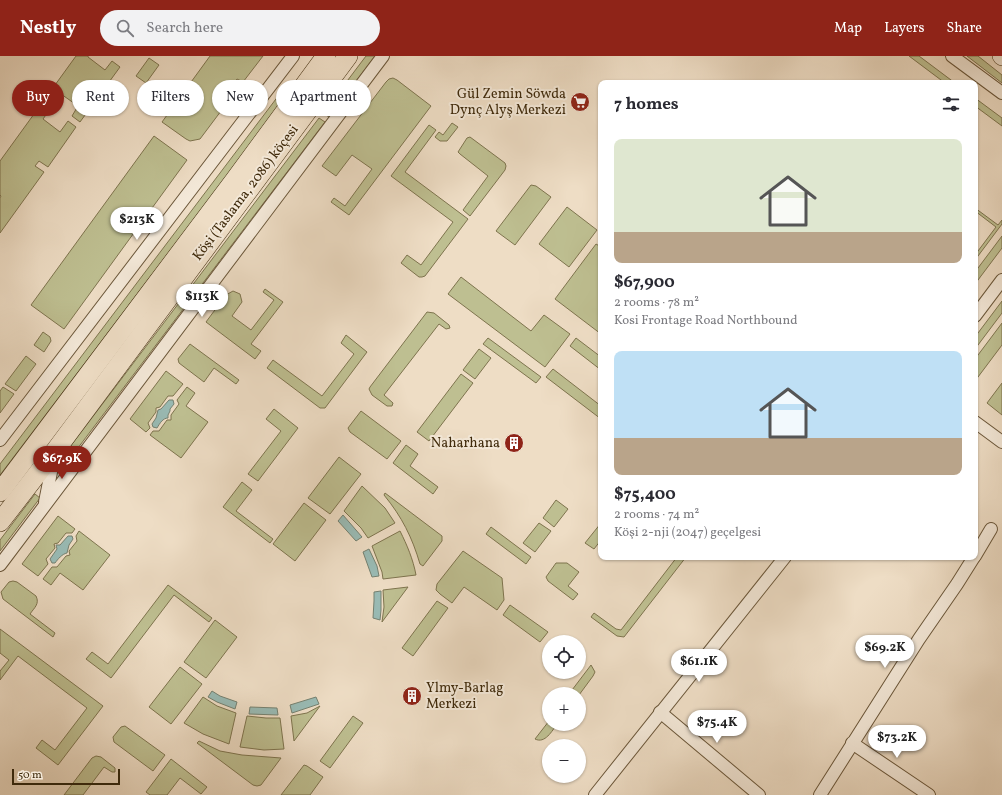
<!DOCTYPE html>
<meta charset="utf-8">
<style>
:root{--surface:#fff;--page:#f2f2f3;--text:#2b2b33;--muted:#7c7c81;--accent:#8f2418}
body{margin:0;font-family:Vollkorn,serif;background:var(--page);color:var(--text);height:100vh;display:flex;flex-direction:column;font-size:15px;white-space:nowrap}
*{box-sizing:border-box;margin:0}
p{font-size:13px;color:var(--muted)}
.icon{flex:none;width:22px;height:22px;fill:none;stroke:currentColor;stroke-width:2;stroke-linecap:round;stroke-linejoin:round}
.map{position:relative;flex:1;overflow:hidden}
.drawer{position:absolute;left:598px;top:24px;width:380px;height:480px;display:flex;flex-direction:column;background:var(--surface);border-radius:8px;box-shadow:0 1px 3px #0004}
.drawer>*{flex:none}
.guide{position:absolute;left:12px;top:24px;width:380px;height:36px;display:flex;gap:8px}
.buttons{position:absolute;left:542px;top:579px;display:grid;gap:8px}
.buttons a{display:grid;place-items:center;width:44px;height:44px;border-radius:50%;background:var(--surface);box-shadow:0 1px 3px #0004;font-size:20px}
.scale{position:absolute;left:12px;bottom:10px;width:108px;box-sizing:border-box;padding-left:4px;border:2px solid #3f2a0b;border-top:0;font-size:11px;line-height:14px;white-space:nowrap;color:#3f2a0b;-webkit-text-stroke:3px #f4e9d9;paint-order:stroke}
.price{position:absolute;translate:-50% -34px;padding:0 9px;border-radius:14px;background:#fff;color:#222;font-size:13px;line-height:26px;filter:drop-shadow(0 1px 2px #0008)}
.price::after{content:'';position:absolute;left:50%;top:24px;width:12px;height:9px;margin-left:-6px;background:inherit;clip-path:polygon(0 0,100% 0,50% 100%)}
.price.selected{background:var(--accent);color:#fff}
ul{padding:0;list-style:none}
li{display:grid;align-content:center;gap:8px;height:212px;padding:0 16px}
li span{display:grid;place-items:center;height:124px;border-radius:8px;color:#555}
li>.icon{margin-inline-start:auto}
span .icon{width:72px;height:72px;fill:#fffc;stroke-width:1}
li b{font-size:17px}
h2{display:flex;justify-content:space-between;align-items:center;height:48px;padding:0 16px;font-size:17px}
.pill{padding:0 14px;border-radius:18px;background:var(--surface);box-shadow:0 1px 3px #0004;font-size:14px;line-height:36px}
.pill.selected{background:var(--accent);color:#fff}
header{display:flex;align-items:center;gap:24px;box-sizing:border-box;height:56px;padding:0 20px;background:var(--accent);color:#fff}
header strong{font-size:19px}
nav{display:flex;gap:22px;margin-inline-start:auto;font-size:14px}
.search{width:280px;height:36px;background:var(--page);display:flex;align-items:center;gap:10px;box-sizing:border-box;padding:0 14px;border-radius:22px;color:var(--muted);font-size:15px}
.map>svg:first-child{display:block}
.green{fill:#bebf91;stroke:#7e744e}
.water{fill:#99bbb5;stroke:#758171}
.lines{fill:none;stroke-linecap:round;stroke-linejoin:round}
.street-casing{stroke:#6b573a;stroke-width:14}
.secondary-casing{stroke:#3f2a0b;stroke-width:18}
.primary-casing{stroke:#3f2a0b;stroke-width:20}
.street{stroke:#f4e9d9;stroke-width:12}
.secondary{stroke:#f4e9d9;stroke-width:17}
.primary{stroke:#eeddc5;stroke-width:19}
.labels{text-anchor:middle;dominant-baseline:central;stroke-width:4;stroke-linejoin:round;paint-order:stroke}
.poi-label{font-size:14px;fill:#3f2a0b;stroke:#f4e9d9;text-anchor:end}
.street-label{font-size:14px;fill:#3f2a0b;stroke:#f4e9d9}
</style>
<header>
<strong>Nestly</strong>
<div class="search"><svg class="icon" aria-label="search" viewBox="0 0 24 24"><circle cx="10" cy="10" r="6"/><path d="M15 15l6 6"/></svg>Search here</div>
<nav><a>Map</a><a>Layers</a><a>Share</a></nav>
</header>
<div class="map">
<svg width="1002" height="739" viewBox="0 0 1002 739">
<rect width="100%" height="100%" fill="#eeddc5"/>
<filter id="stains"><feTurbulence type="fractalNoise" baseFrequency=".005" numOctaves="4"/><feColorMatrix values="0 0 0 0 .2 0 0 0 0 .09 0 0 0 0 .02 0 0 0 .5 -.17"/></filter>
<radialGradient id="worn" r=".72"><stop offset=".6" stop-color="#630" stop-opacity="0"/><stop offset="1" stop-color="#630" stop-opacity=".3"/></radialGradient>
<g class="green">
<polygon points="76,0 88,0 88,1 105,14 112,5 120,11 80,66 72,60 78,50 61,38 43,63 60,76 68,65 76,71 48,111 39,105 35,110 44,116 0,177 0,142 1,140 0,139 0,105"/>
<polygon points="210,0 263,0 243,26 237,23 222,43 227,47 200,83 190,85 186,83 162,66"/>
<polygon points="366,0 375,0 329,61 323,57"/>
<polygon points="909,0 919,0 955,27 945,27"/>
<polygon points="967,0 978,0 1002,19 1002,27"/>
<polygon points="149,2 159,9 146,27 136,20"/>
<polygon points="393,22 397,24 431,50 349,159 331,146 334,142 345,150 372,113 352,99 336,120 322,110 386,26 389,23"/>
<polygon points="282,35 288,39 0,419 0,408"/>
<polygon points="975,42 1002,62 1002,70 975,50"/>
<polygon points="319,62 325,66 65,409 60,404"/>
<polygon points="452,67 458,71 447,85 440,85 435,81 439,76 443,79"/>
<polygon points="429,69 436,74 405,116 468,163 425,220 422,221 419,221 401,207 407,199 421,209 453,166 391,120"/>
<polygon points="154,80 187,104 64,273 31,249"/>
<polygon points="470,81 505,107 506,110 505,114 470,160 463,154 488,120 460,98 458,96 467,82"/>
<polygon points="531,129 536,130 551,141 515,189 496,175"/>
<polygon points="567,151 597,174 569,211 539,188"/>
<polygon points="975,152 998,169 1002,164 1002,168 975,204 975,199 996,171 975,155"/>
<polygon points="1002,180 1002,192 975,228 975,216"/>
<polygon points="596,188 601,191 601,278 555,243"/>
<polygon points="461,221 531,275 544,259 570,278 545,311 448,238"/>
<polygon points="265,233 283,246 251,288 261,295 255,303 206,266 226,239 233,235 240,238 242,246 232,260 251,274 274,244 263,236"/>
<polygon points="1002,245 1002,257 975,293 975,281"/>
<polygon points="427,256 434,257 449,269 450,272 446,273 439,268 384,339 393,347 392,350 387,350 372,339 369,333 370,331"/>
<polygon points="1002,267 1002,289 975,325 975,303"/>
<polygon points="43,276 50,281 51,285 44,296 34,289"/>
<polygon points="346,279 367,296 325,352 320,352 267,312 273,304 322,340 354,298 341,287"/>
<polygon points="488,282 541,321 536,327 483,288"/>
<polygon points="576,282 601,301 601,314 570,290"/>
<polygon points="190,288 239,324 236,328 214,312 204,326 179,307 178,303"/>
<polygon points="479,293 491,302 475,323 463,314"/>
<polygon points="26,300 36,308 16,335 5,328"/>
<polygon points="553,313 601,350 601,363 546,321"/>
<polygon points="166,315 183,328 173,340 168,340 160,351 156,352 156,356 148,367 150,372 146,376 130,363"/>
<polygon points="461,318 473,327 429,385 417,376"/>
<polygon points="1002,327 1002,359 987,347"/>
<polygon points="3,331 14,338 0,357 0,335"/>
<polygon points="187,331 195,337 186,350 208,366 181,402 150,379 153,375 159,375 167,364 171,364 171,359 179,348 177,344"/>
<polygon points="274,353 298,372 258,425 248,418 281,375 266,363"/>
<polygon points="361,355 401,385 387,403 350,376 348,372"/>
<polygon points="406,389 418,398 410,410 438,431 433,438 393,407"/>
<polygon points="339,401 361,418 330,458 308,442"/>
<polygon points="242,426 252,434 236,455 273,483 270,487 223,451"/>
<polygon points="362,430 385,452 395,467 368,482 361,472 344,455"/>
<path d="M385,437l57,43v5l-19,25 -3,-2c-8,-27 -18,-47 -36,-69z"/>
<polygon points="35,438 40,442 0,495 0,484"/>
<polygon points="556,444 568,453 554,471 543,462"/>
<polygon points="304,447 326,464 295,505 273,488"/>
<polygon points="58,460 75,473 72,477 66,477 58,487 54,488 55,492 46,503 48,508 38,520 22,508"/>
<polygon points="539,467 551,475 535,496 523,487"/>
<polygon points="601,467 601,484 594,493 585,487"/>
<polygon points="491,471 531,501 526,508 486,478"/>
<polygon points="79,475 110,499 83,534 60,517 51,529 43,523 52,511 57,511 66,500 70,499 69,495 77,485 76,480"/>
<path d="M400,475c7,14 13,28 16,44l-33,4 -1,-7 -10,-26z"/>
<polygon points="463,495 502,522 504,544 497,554 464,531 452,547 440,538 436,534 437,528"/>
<polygon points="677,501 686,501 624,581 617,580 591,561 594,557 616,573 621,574"/>
<polygon points="556,507 567,507 579,516 568,530 578,538 573,544 548,525 546,521"/>
<path d="M13,525l4,1 19,14c4,8 -2,12 -6,18l25,19 -2,4 -50,-38 -2,-7 8,-10z"/>
<polygon points="168,529 212,562 209,566 174,539 111,622 86,603 92,596 108,608"/>
<polygon points="408,531 382,566 384,551 383,534"/>
<polygon points="437,545 448,552 413,600 402,592"/>
<polygon points="510,549 548,576 540,586 503,559"/>
<polygon points="215,564 237,581 206,622 184,606"/>
<polygon points="0,573 103,650 58,709 36,692 42,684 55,694 87,652 18,600 0,624 0,615 9,604 0,597"/>
<polygon points="591,609 595,616 593,620 579,639 569,638"/>
<polygon points="180,611 202,628 171,668 149,651"/>
<polygon points="203,641 217,650 236,657 229,688 203,678 184,667"/>
<polygon points="320,650 294,685 291,660 307,657"/>
<polygon points="247,660 266,662 280,662 284,693 264,694 240,691"/>
<polygon points="353,660 363,667 330,712 320,705"/>
<path d="M549,665v3h8c-5,7 -12,20 -22,15z"/>
<polygon points="125,670 165,699 153,715 114,686 113,681 121,671"/>
<polygon points="199,685 220,695 242,699 281,702 261,729 257,730 253,729 197,687"/>
<polygon points="96,700 101,701 115,712 115,716 112,716 104,711 83,739 64,739 92,702"/>
<polygon points="171,703 207,731 201,738 180,722 167,739 150,739 146,736"/>
<polygon points="304,709 307,710 323,721 310,739 281,739"/>
</g>
<g class="water">
<path d="M169,344h4l1,4 -4,5v2l-2,4v3c-5,0 -8,5 -11,10l-4,-1 -1,-3 4,-6 2,-8 3,-1z"/>
<polygon points="343,459 362,481 356,485 338,465"/>
<path d="M68,480h4l1,3 -4,6 -2,8c-5,1 -9,6 -12,10h-3l-2,-4 7,-10 -1,-4h4z"/>
<polygon points="369,493 377,510 379,520 372,521 363,496"/>
<polygon points="381,535 381,554 380,564 373,562 374,545 374,536"/>
<polygon points="212,635 220,640 237,646 235,653 217,646 208,641"/>
<polygon points="316,641 319,648 292,657 290,649"/>
<polygon points="250,651 277,652 278,659 249,658"/>
</g>
<g class="lines">
<defs>
<g id="street">
<polyline points="952,0 1002,37"/>
<polyline points="975,260 1002,224"/>
<polyline points="975,366 1002,386"/>
<polyline points="0,384 293,0"/>
<polyline points="45,446 54,401"/>
<polyline points="975,500 991,473"/>
<polyline points="0,509 383,0"/>
<polyline points="660,656 759,739"/>
<polyline points="852,687 929,739"/>
<polyline points="595,739 785,501"/>
<polyline points="820,739 919,583 957,528 974,501"/>
</g>
<polyline id="secondary" points="1001,0 1002,1"/>
<g id="primary">
<polyline points="0,436 234,125 326,0"/>
<polyline points="0,466 55,395 348,0"/>
</g>
</defs>
<use href="#street" class="street-casing"/>
<use href="#secondary" class="secondary-casing"/>
<use href="#primary" class="primary-casing"/>
<use href="#street" class="street"/>
<use href="#secondary" class="secondary"/>
<use href="#primary" class="primary"/>
</g>
<defs>
<symbol id="supermarket-disc" viewBox="-11 -11 22 22"><circle r="9.5" fill="#8f2418" stroke="#f4e9d9"/><path d="M-6-5.5h2.5l.6 2H6L4.5 2H-2.5L-4.4-4H-6ZM-1.5 3.2a1.3 1.3 0 1 0 .1 0ZM3 3.2a1.3 1.3 0 1 0 .1 0Z" fill="#fff"/></symbol>
<symbol id="building-disc" viewBox="-11 -11 22 22"><circle r="9.5" fill="#8f2418" stroke="#f4e9d9"/><path d="M-4-6H4V6H1V3H-1V6H-4ZM-2.5-4.3h1.7v1.8h-1.7ZM.8-4.3h1.7v1.8H.8ZM-2.5-1h1.7V.8h-1.7ZM.8-1h1.7V.8H.8Z" fill="#fff"/></symbol>
</defs>
<g fill-rule="evenodd">
<use href="#supermarket-disc" x="569" y="35" width="22" height="22"/>
<use href="#building-disc" x="503" y="376" width="22" height="22"/>
<use href="#building-disc" x="401" y="629" width="22" height="22"/>
</g>
<g class="labels">
<g class="poi-label">
<text x="566" y="38">Gül Zemin Söwda<tspan x="566" dy="16">Dynç Alyş Merkezi</tspan></text>
<text x="500" y="387">Naharhana</text>
<text x="426" y="632" text-anchor="start">Ylmy-Barlag<tspan x="426" dy="16">Merkezi</tspan></text>
</g>
<g class="street-label">
<text transform="translate(246 137) rotate(-53)">Köşi (Taslama, 2086) köçesi</text>
</g>
</g>
<rect width="100%" height="100%" filter="url(#stains)"/>
<rect width="100%" height="100%" fill="url(#worn)"/>
</svg>
<div class="buttons">
<a><svg class="icon" aria-label="locate" viewBox="0 0 24 24"><circle cx="12" cy="12" r="6"/><path d="M12 2v4M12 18v4M2 12h4M18 12h4"/></svg></a>
<a>+</a>
<a>−</a>
</div>
<div class="scale">50 m</div>
<b class="price" style="left:137px;top:185px">$213K</b>
<b class="price" style="left:202px;top:262px">$113K</b>
<b class="price selected" style="left:62px;top:424px">$67.9K</b>
<b class="price" style="left:885px;top:613px">$69.2K</b>
<b class="price" style="left:699px;top:627px">$61.1K</b>
<b class="price" style="left:717px;top:688px">$75.4K</b>
<b class="price" style="left:897px;top:703px">$73.2K</b>
<div class="guide">
<a class="pill selected">Buy</a>
<a class="pill">Rent</a>
<a class="pill">Filters</a>
<a class="pill">New</a>
<a class="pill">Apartment</a>
</div>
<section class="drawer">
<h2>7 homes<svg class="icon" aria-label="filters" viewBox="0 0 24 24"><path d="M4 7h16M4 17h16"/><circle cx="9" cy="7" r="2"/><circle cx="15" cy="17" r="2"/></svg></h2>
<ul>
<li><span style="background:linear-gradient(#dfe7d0 75%,#b9a48a 0)"><svg class="icon" aria-label="home" viewBox="0 0 24 24"><path d="M3 11l9-7 9 7M6 9v11h12V9"/></svg></span><div><b>$67,900</b><p>2 rooms · 78 m²</p><p>Kosi Frontage Road Northbound</p></div></li>
<li><span style="background:linear-gradient(#bfe0f5 70%,#b9a48a 0)"><svg class="icon" aria-label="home" viewBox="0 0 24 24"><path d="M3 11l9-7 9 7M6 9v11h12V9"/></svg></span><div><b>$75,400</b><p>2 rooms · 74 m²</p><p>Köşi 2-nji (2047) geçelgesi</p></div></li>
</ul>
</section>
</div>
